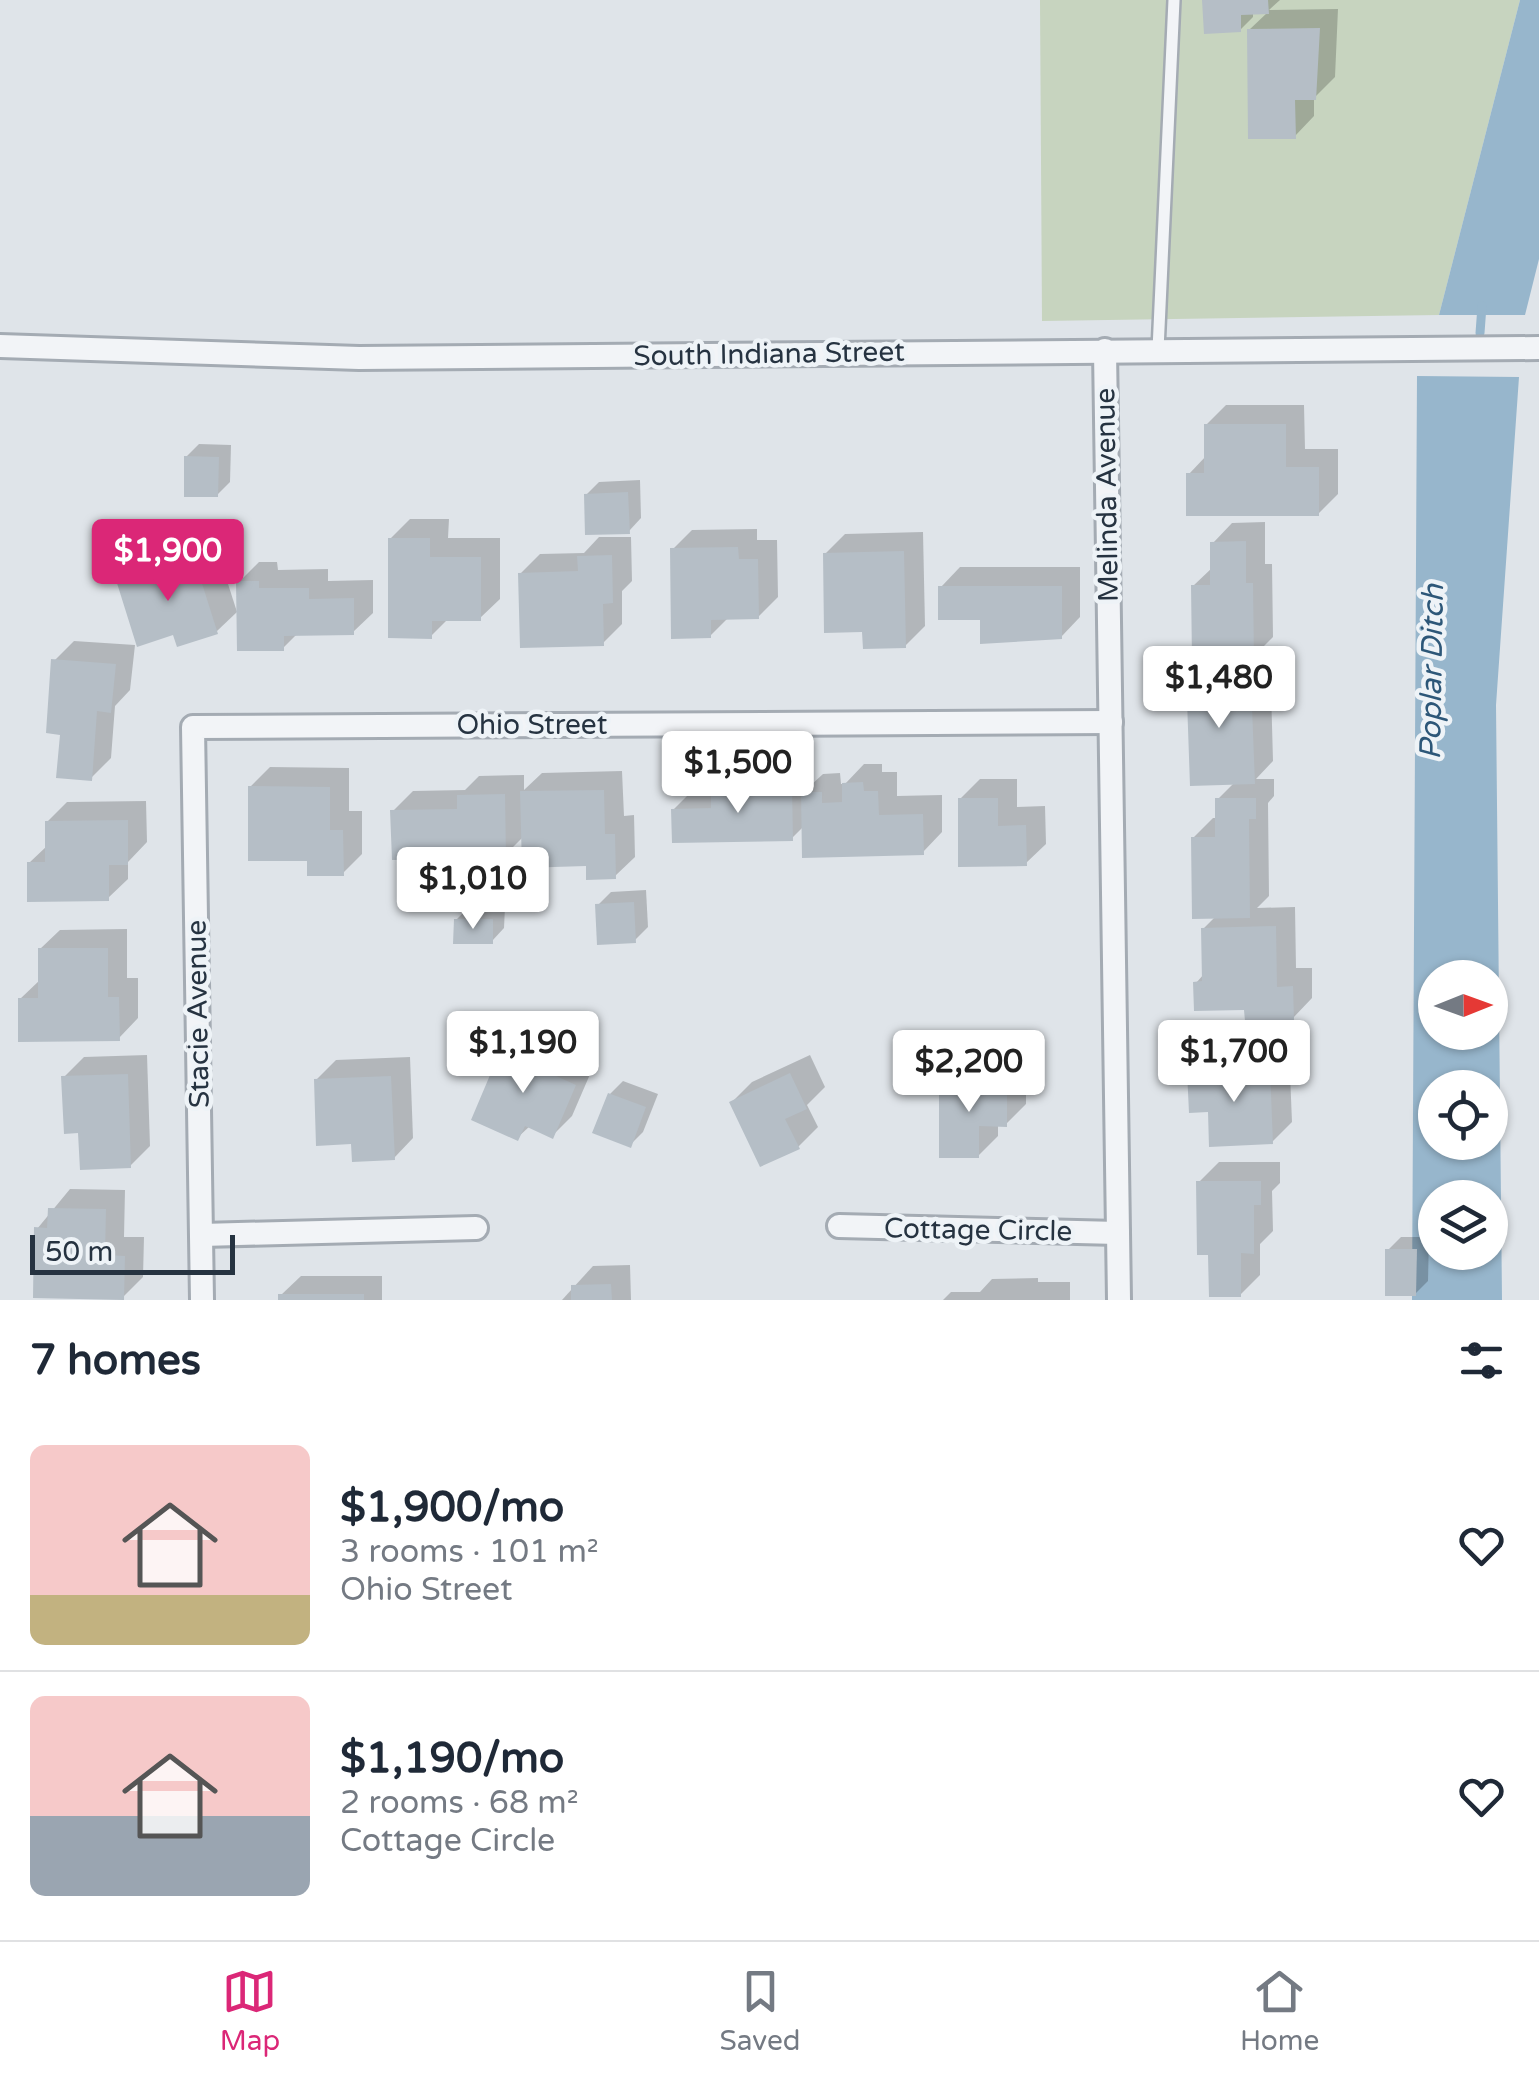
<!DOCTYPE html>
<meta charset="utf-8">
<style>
:root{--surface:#fff;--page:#f2f2f3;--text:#1f2937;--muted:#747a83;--line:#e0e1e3;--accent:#db2777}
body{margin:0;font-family:"Varela Round",sans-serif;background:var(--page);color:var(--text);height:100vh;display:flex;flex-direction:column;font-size:38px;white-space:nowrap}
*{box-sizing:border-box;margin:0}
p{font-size:32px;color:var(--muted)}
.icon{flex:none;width:55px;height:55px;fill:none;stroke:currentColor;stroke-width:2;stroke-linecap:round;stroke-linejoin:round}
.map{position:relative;height:1300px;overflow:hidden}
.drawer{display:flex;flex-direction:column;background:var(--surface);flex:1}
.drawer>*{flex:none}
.needle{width:65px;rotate:89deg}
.fabs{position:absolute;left:1418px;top:960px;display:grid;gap:20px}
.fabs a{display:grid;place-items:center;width:90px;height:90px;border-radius:50%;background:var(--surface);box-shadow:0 2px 8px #0004;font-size:50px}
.scale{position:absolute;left:30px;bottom:25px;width:205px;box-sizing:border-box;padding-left:10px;border:5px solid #263341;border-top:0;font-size:28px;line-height:35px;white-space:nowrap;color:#263341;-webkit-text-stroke:8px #eef3f7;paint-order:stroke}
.price{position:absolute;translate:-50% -85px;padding:0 22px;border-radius:10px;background:#fff;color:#222;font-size:32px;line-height:65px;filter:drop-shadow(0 2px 5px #0008)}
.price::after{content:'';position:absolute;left:50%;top:60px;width:30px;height:22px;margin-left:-15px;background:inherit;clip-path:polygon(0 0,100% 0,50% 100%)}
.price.selected{background:var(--accent);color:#fff}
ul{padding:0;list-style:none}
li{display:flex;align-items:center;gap:30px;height:250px;padding:0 30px}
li+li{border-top:2px solid var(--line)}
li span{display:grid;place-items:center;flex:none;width:280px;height:200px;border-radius:15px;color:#555}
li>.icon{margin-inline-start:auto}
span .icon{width:120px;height:120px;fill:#fffc;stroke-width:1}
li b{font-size:42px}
h2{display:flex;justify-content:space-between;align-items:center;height:120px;padding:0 30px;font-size:42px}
.tabs{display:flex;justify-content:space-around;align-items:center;height:140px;border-top:2px solid var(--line);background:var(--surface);font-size:28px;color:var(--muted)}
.tabs a{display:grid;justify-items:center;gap:5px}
.tabs .selected{color:var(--accent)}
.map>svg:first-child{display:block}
.green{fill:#c7d4bf}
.water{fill:#97b6cc;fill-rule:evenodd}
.shadow{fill:#0003}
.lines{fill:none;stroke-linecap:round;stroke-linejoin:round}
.stream{stroke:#97b6cc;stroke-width:9}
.building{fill:#b5bec6}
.lane-casing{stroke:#a4abb3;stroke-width:16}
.street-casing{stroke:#a4abb3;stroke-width:28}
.lane{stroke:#f2f4f7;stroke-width:11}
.street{stroke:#f2f4f7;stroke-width:22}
.labels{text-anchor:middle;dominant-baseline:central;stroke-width:9;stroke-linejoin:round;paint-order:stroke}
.street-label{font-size:28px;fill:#263341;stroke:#eef3f7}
.water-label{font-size:30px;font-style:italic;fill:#2d5778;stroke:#eef3f7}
</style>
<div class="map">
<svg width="1539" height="1300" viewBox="0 0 1539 1300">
<rect width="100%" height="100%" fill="#dfe4e9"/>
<polygon class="green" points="1040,0 1520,0 1439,315 1042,321"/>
<g class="water">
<polygon points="1520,0 1539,0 1539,259 1525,315 1439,315"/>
<path d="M1417,376l102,1 -23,328 6,595h-90zM1435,978h55v54h-55zM1435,1088h55v54h-55zM1435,1198h55v54h-55z"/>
</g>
<g class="shadow">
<polygon points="1205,0 1280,0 1269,10 1338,9 1335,77 1314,98 1314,116 1295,136 1249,30 1268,12 1253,12 1253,17 1240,30"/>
<polygon points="1226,405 1304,405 1305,449 1338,449 1338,494 1318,514 1189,474 1206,456 1206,425"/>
<polygon points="199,444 231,445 230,482 217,495 186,457"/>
<polygon points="640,480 641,518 629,531 586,495 599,482"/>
<polygon points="410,519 449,519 448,538 500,538 500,599 480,618 449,618 431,636 390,539"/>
<polygon points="1265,522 1265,564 1272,564 1273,637 1256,654 1257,689 1271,689 1273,761 1256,779 1274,779 1274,796 1268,803 1269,896 1257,908 1295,907 1296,968 1312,968 1312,998 1293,1018 1246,1008 1196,983 1204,974 1203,929 1216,916 1193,838 1213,818 1218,818 1218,799 1235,782 1188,672 1203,658 1193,586 1213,567 1213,543 1232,523"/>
<polygon points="757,529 757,540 777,540 778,597 758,617 729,617 710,636 673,549 692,530"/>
<polygon points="923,532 925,626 905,646 825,554 845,534"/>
<polygon points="213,537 237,612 217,631 175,632 119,581 138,561"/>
<polygon points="599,537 631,537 632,581 622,591 622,624 603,643 520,574 540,554 584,553"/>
<polygon points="259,562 277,562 278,570 328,569 328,581 373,580 373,613 353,632 298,633 283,648 239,582"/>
<polygon points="960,567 1080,567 1080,617 1061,637 982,617 941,587"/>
<polygon points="74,641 135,645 130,690 115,706 111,758 91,778 54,661"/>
<polygon points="864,764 882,764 882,772 897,772 897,796 942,795 942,832 923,852 804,826 792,838 673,810 693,790 713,790 713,785 733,766 811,767 811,785 823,774 840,773 841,784 845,784"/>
<polygon points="270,767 349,768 349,811 362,811 362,854 343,873 309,858 250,787"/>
<polygon points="622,771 624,816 634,815 635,857 615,876 523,837 505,855 393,811 413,791 465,790 479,776 524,775 524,790 542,773"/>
<polygon points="980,779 1017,779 1017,807 1045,806 1046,844 1026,863 960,799"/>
<polygon points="146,801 147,842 128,862 128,879 108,898 29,863 48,845 47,822 67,802"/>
<polygon points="646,890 648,927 635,940 598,905 611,892"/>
<polygon points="469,907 505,907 504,928 492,941 456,920"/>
<polygon points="127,929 127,978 138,978 138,1018 119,1038 20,999 41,979 40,949 60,930"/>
<polygon points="526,1024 568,1042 563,1051 594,1065 572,1116 552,1136 530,1126 517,1138 506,1044"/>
<polygon points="1289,1049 1292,1122 1272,1142 1210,1110 1190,1072 1210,1052"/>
<polygon points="147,1055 150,1146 130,1166 81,1131 64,1077 84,1057"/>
<polygon points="810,1055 825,1087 807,1105 818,1127 798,1147 732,1102 752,1082"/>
<polygon points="410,1057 413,1138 394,1158 354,1142 316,1080 336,1060"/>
<polygon points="962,1063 1026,1064 1026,1104 1006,1124 998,1124 998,1136 978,1156 942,1083"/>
<polygon points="623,1081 658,1094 643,1132 630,1145 610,1094"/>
<polygon points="1219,1162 1280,1162 1280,1183 1272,1191 1273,1231 1260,1244 1260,1275 1240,1295 1211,1252 1199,1182"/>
<polygon points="70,1189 125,1190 124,1237 144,1237 143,1277 123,1297 37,1229"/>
<polygon points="1401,1237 1429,1237 1428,1281 1415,1294 1388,1250"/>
<polygon points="630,1265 631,1300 562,1300 593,1266"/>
<polygon points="301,1276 382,1276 382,1300 281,1300 281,1295"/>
<polygon points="1038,1278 1038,1282 1070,1282 1070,1300 943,1300 951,1292 980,1292 992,1279"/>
</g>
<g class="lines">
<polyline class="stream" points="1480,333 1482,306"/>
</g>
<g class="building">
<polygon points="1202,0 1268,0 1269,14 1241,15 1241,32 1204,34"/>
<polygon points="1320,28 1316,100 1295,100 1296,139 1248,139 1247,29"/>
<polygon points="1204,424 1286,424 1286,467 1319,467 1319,516 1186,516 1186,473 1204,473"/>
<polygon points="184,456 219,457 218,497 184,497"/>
<polygon points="628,492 630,534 585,535 584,494"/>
<polygon points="388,538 430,538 430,557 481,557 481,621 432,621 432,639 388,638"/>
<polygon points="1246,541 1246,583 1253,583 1254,659 1192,660 1191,585 1210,585 1210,542"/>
<polygon points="738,547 739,559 758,559 759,619 711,620 711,638 671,639 670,548"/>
<polygon points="904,551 906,648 863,649 862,632 824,633 823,553"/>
<polygon points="193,555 218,634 177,647 173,635 137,647 116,580"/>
<polygon points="612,555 613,603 603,604 604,646 520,648 518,573 578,571 577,556"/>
<polygon points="236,581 259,581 259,588 309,588 309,599 354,598 354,635 284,636 284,651 237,651"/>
<polygon points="938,586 1062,586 1062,639 980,644 980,620 938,620"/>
<polygon points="51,659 116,664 111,713 97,711 92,781 56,778 60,735 46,733"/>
<polygon points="1237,670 1238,708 1252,707 1255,784 1190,786 1186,671"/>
<polygon points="863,782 864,791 878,791 879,815 923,814 924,855 802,858 801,792 822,792 822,803 842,802 842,783"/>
<polygon points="763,783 763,786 792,786 793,841 672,843 671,809 711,808 711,784"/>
<polygon points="248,786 330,787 330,830 343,830 344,876 307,876 307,861 248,861"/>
<polygon points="604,790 605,834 615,834 616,879 586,880 586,866 522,868 520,791"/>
<polygon points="505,794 506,858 392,860 390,810 457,809 457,795"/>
<polygon points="958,798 998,798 998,826 1026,825 1027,866 958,867"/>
<polygon points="1215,798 1256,798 1256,819 1249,819 1250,918 1192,919 1191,837 1215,837"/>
<polygon points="128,820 128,865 109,865 109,901 27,902 27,862 45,862 45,821"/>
<polygon points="634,902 636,943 597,945 595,904"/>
<polygon points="454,919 493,919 493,944 453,944"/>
<polygon points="1276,926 1277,987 1293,986 1294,1020 1245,1021 1244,1010 1194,1011 1193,982 1202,981 1201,928"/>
<polygon points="38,948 108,948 108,997 119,997 120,1041 18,1042 18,998 38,998"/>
<polygon points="504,1042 550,1062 545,1071 576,1085 553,1139 525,1126 518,1141 471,1120"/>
<polygon points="1270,1068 1273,1144 1209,1147 1208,1112 1189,1113 1187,1071"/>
<polygon points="790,1073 807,1109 785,1119 800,1149 760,1167 729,1102"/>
<polygon points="128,1074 131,1168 80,1170 78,1133 64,1134 61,1076"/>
<polygon points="391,1076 395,1160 352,1162 351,1144 316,1146 314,1079"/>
<polygon points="939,1082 1007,1082 1007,1127 979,1126 979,1158 939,1158"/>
<polygon points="608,1093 646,1107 631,1148 592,1133"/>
<polygon points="1196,1181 1261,1181 1261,1205 1254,1205 1254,1254 1241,1253 1241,1297 1209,1297 1208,1255 1197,1255"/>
<polygon points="48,1208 106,1209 105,1255 125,1256 124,1300 33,1298 34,1227 47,1228"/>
<polygon points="1385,1249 1417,1249 1416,1296 1385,1296"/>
<polygon points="611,1284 612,1300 571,1300 571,1285"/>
<rect x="278" y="1294" width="86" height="6"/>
</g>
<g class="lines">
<defs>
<polyline id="lane" points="1158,350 1174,0"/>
<g id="street">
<polyline points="0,346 359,358 1539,348"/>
<polyline points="1105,350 1119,1300"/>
<polyline points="839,1226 1118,1233"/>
<polyline points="202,1235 476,1228"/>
<polyline points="202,1300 193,727 1111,722"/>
</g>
</defs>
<use href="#lane" class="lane-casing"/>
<use href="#street" class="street-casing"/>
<use href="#lane" class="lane"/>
<use href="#street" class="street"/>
</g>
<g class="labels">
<g class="street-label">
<text transform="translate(769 354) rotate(-1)">South Indiana Street</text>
<text transform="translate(1107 495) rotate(-91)">Melinda Avenue</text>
<text x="532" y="725">Ohio Street</text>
<text transform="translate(198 1014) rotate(-91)">Stacie Avenue</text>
<text transform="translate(978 1230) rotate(1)">Cottage Circle</text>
</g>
<g class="water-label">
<text transform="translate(1432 672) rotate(-89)">Poplar Ditch</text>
</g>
</g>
</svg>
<div class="fabs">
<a><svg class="needle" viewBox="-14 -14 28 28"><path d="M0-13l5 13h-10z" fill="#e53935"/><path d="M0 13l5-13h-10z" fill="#747a83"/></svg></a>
<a><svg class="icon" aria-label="locate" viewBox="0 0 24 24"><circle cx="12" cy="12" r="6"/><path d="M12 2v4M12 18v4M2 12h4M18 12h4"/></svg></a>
<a><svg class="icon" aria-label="layers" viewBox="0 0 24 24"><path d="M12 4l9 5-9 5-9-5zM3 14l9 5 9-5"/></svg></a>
</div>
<div class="scale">50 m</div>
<b class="price selected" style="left:168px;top:604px">$1,900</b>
<b class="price" style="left:1219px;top:731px">$1,480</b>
<b class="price" style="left:738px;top:816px">$1,500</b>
<b class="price" style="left:473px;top:932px">$1,010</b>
<b class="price" style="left:523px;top:1096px">$1,190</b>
<b class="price" style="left:1234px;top:1105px">$1,700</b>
<b class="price" style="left:969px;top:1115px">$2,200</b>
</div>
<section class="drawer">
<h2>7 homes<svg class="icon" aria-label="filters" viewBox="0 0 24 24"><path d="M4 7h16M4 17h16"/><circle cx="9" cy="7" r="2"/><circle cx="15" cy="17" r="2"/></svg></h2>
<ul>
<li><span style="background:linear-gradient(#f6c9c9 75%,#c2b280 0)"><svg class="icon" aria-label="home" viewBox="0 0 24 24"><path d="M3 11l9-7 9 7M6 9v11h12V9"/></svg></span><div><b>$1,900/mo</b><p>3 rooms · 101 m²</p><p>Ohio Street</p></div><svg class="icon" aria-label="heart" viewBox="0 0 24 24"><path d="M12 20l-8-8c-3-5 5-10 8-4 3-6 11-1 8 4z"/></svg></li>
<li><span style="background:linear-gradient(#f6c9c9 60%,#9aa5b1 0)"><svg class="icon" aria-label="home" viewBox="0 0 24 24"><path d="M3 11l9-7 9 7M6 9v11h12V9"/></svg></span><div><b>$1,190/mo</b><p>2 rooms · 68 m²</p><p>Cottage Circle</p></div><svg class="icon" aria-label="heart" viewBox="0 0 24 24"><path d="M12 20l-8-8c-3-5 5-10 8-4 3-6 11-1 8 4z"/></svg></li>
</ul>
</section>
<nav class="tabs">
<a class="selected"><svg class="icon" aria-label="map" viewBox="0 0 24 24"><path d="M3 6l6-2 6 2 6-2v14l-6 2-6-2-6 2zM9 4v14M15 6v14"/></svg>Map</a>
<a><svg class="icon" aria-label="saved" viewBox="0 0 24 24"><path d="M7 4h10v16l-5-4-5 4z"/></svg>Saved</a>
<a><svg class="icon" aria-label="home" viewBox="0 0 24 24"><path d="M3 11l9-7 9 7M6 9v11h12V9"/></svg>Home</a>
</nav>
